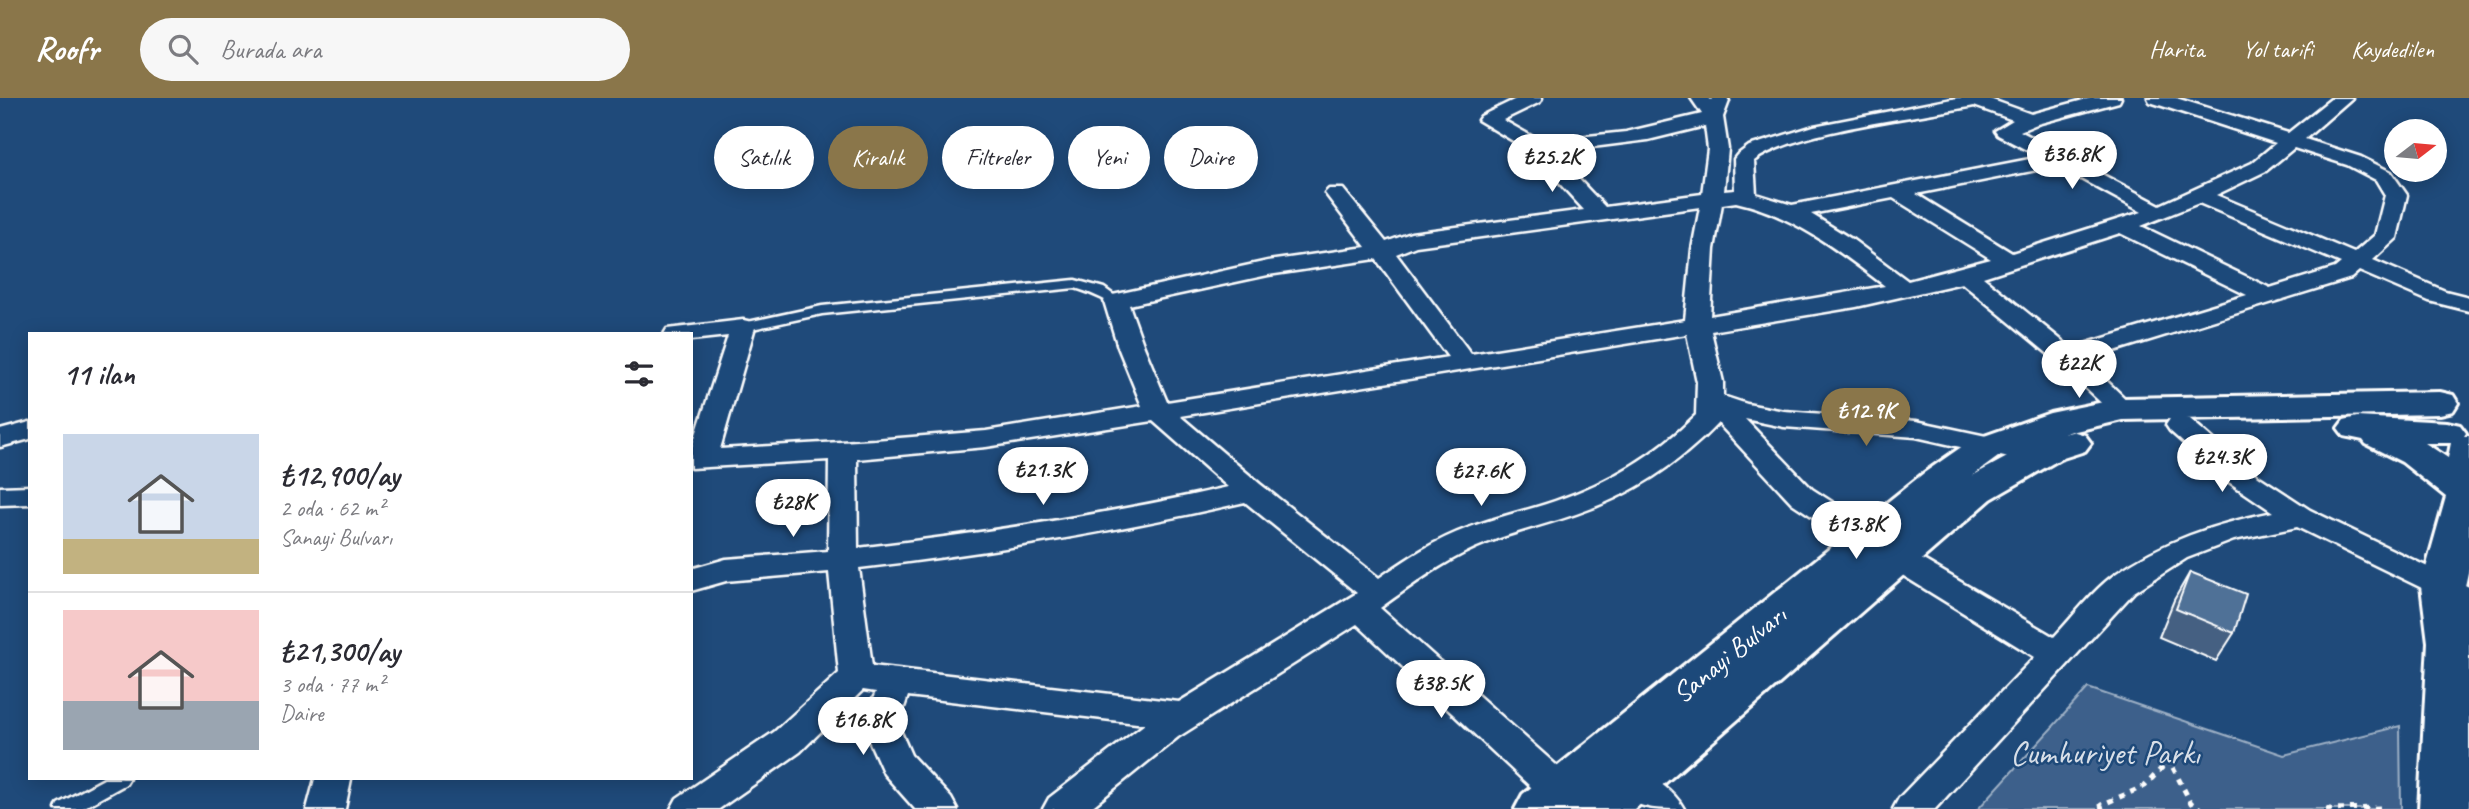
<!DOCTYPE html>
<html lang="tr">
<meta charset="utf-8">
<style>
:root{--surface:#fff;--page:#f7f7f7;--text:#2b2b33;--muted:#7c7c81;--line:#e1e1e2;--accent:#8a764a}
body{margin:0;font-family:Caveat,sans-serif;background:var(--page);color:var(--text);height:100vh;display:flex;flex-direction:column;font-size:26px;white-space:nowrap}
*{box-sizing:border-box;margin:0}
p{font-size:23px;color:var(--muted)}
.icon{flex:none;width:38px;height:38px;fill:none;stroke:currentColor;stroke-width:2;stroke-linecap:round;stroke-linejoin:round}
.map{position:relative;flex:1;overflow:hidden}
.details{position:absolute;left:28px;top:234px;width:665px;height:448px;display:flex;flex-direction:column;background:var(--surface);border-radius:0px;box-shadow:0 4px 18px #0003}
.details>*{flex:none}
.top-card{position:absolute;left:714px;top:28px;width:665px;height:63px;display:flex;gap:14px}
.needle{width:46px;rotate:74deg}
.tools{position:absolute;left:2384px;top:21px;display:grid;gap:14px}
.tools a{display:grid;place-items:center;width:63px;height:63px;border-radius:50%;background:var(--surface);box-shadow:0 4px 18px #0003;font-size:35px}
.price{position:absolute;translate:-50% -60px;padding:0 16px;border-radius:24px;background:#fff;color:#222;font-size:23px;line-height:46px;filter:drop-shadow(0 2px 4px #0008)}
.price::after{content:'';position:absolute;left:50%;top:42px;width:21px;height:16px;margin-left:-10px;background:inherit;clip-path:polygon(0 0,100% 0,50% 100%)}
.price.active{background:var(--accent);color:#fff}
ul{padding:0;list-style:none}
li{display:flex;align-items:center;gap:21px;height:175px;padding:0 35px}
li+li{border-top:2px solid var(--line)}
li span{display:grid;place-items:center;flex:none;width:196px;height:140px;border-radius:0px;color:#555}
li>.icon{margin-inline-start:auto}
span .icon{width:84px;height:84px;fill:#fffc;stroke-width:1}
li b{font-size:30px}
h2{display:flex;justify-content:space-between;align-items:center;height:84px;padding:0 35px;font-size:30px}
.tag{padding:0 24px;border-radius:32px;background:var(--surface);box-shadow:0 4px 18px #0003;font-size:24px;line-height:63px}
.tag.active{background:var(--accent);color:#fff}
header{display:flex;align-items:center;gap:42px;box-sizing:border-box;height:98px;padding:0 35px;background:var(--accent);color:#fff}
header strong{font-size:33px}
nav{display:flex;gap:38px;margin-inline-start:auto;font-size:24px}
.search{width:490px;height:63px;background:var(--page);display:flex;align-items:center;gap:18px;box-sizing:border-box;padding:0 24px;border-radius:38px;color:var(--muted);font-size:26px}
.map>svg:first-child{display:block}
.green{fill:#3c618b;stroke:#9eb0c5;stroke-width:2}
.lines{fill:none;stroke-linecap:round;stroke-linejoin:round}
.lane-casing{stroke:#fff;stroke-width:5}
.street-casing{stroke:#fff;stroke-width:5}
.secondary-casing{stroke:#fff;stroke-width:6}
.path{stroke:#fff;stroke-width:5;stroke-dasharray:6 6;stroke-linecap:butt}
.lane{fill:#1f4a7a;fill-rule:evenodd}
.street{fill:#1f4a7a;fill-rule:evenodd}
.secondary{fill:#1f4a7a;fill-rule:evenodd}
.wall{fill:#456182;stroke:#fff;stroke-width:2}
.building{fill:#507197;stroke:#fff;stroke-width:2}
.labels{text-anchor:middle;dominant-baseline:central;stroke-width:5;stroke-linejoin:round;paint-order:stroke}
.street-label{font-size:28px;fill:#fff;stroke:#1f4a7a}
.near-park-label{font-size:33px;fill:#d8dfe8;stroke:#1f4a7a}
</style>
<header>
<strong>Roofr</strong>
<div class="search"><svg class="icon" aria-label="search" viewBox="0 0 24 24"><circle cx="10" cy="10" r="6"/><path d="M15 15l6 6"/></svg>Burada ara</div>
<nav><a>Harita</a><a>Yol tarifi</a><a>Kaydedilen</a></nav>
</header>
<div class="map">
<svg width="2469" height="711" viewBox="0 0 2469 711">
<rect width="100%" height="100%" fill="#1f4a7a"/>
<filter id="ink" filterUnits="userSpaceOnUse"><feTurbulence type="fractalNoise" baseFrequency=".0143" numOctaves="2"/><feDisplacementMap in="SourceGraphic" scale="14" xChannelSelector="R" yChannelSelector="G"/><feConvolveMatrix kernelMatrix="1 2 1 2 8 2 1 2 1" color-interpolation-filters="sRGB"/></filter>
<g filter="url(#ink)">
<polygon class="green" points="2088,590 2284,657 2400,628 2401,711 1978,711"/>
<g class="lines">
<defs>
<g id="lane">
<path d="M1075,182l29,8 18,13 -6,4c-14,-6 -26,-13 -41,-17l-253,26 -79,17 -6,-4 6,-4 79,-17z"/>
<polygon points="104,681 129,681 126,686 81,711 56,711 58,706"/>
</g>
<g id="street">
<path d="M1518,0h24l-2,4 -37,18 37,21 86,-9 76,-18 -11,-16h18l2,2 2,-2h14l2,3 -6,16 5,32 -4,42 11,-1 -1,-31 3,-4 12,-9 65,-20 143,-28h30l44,16 60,-16h30l-2,4 -82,22 -17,7 140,74 92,-42 24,-20 -126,-41 -2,-4h28l112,35 44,-35h20l-47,41 56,18 30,15 16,23 -10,43 -24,22 72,31 24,6v14l-40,-10 -70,-30 -8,7 -266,82 51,49 -4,6 -9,2 -9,-2 -56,-53 -96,-79 -106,24 -145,24 12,51v14l24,8 37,7 132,10 103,22 4,6 -4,6 -10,3 -93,-21 -132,-10 -39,-8 67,70 96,62 146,86c19,-20 38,-46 60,-62 48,-34 101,-51 159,-63l-47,-32 -56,-49 -4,-6 4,-6 10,-2 10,2 56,49 64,42 159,77v24l-172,-84 -63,13 -47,18 -53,34 -199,217h-42l6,-11 136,-141 -149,-92 -94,-62 -74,-80c-40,42 -87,72 -142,91 -29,10 -59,17 -87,28 -40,15 -74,41 -109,66l194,173 5,11 -5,11 -13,4 -13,-4 -191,-179 -179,113 -89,72h-46l6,-11 96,-74 -237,-28 -10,29 13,30 40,43 6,11h-42l-31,-35 -22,-49 14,-33 -13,-2 -63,62 -81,57h-48l6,-11 97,-66 65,-59 -10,-101 -103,9 -35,10v-22l35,-10 102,-8 1,-91 -138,8v-18l37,-114 -37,4v-6h-27l3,-5 76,-9 9,2 3,5 -35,122 155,-9 111,-9 156,-25 -24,-59 -14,-46 4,-5 160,-35 98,-14 -41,-54 4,-4h14l43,53 25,-9 173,-23 -54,-59 -52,-31 3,-4zM1974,8l39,14 -18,11 3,4 42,22 -248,48 -36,-11 -2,-33c42,-31 165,-44 220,-55zM1705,28l3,23 -6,45 -97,13 -52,-55 95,-12zM2294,50l53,17 29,15 9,15 -10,40 -21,18 -138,-58 50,-24zM2057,68l85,46 -130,41 -96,-59zM1893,100l98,61 -83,22 -55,-41 -42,-26zM1736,104c58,13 103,49 149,84l-175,30 4,-67 8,-45zM2199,105l142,60 -6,5 -65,20 -129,-62zM1700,109l-8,42 -7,71 -214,34 -75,-100 20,-8zM2120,135l127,62 -176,53 -88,-71zM1376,161l72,98 -281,45 -23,-55 -15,-42 139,-30zM1687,236l10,48 -1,33c-40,40 -88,68 -141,86 -29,10 -59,16 -87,27 -33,12 -60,30 -89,50l-119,-94 -80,-68zM1153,323l75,66c-122,28 -245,46 -370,61l-1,-89 129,-12zM1245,404l112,91 -178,109 -307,-36 -13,-98c130,-15 258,-37 386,-66z"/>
<polygon points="30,324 30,341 0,349 0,332"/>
<polygon points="30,388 30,406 0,407 0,389"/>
<path d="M1631,670c20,7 43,22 53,41 -31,0 -55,0 -71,-26l5,-10z"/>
<polygon points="315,681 351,681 345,711 307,711"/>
</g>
<g id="secondary">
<path d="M2440,294l13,3 5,8 -5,8 -13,3 -317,6 -60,14 9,-3 13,4 6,8 -6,8 -25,8 -69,40 -356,310h-120l8,-15 401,-321 46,-32 80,-28 73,-15zM2022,351l-50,27 26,-19z"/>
<path d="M2357,319l90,5 13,3 6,8 -2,3h5v132l-4,18 4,27v196h-50l9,-167 -7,-56 25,-89 -44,-35 -36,-18 -3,-4 -19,-4 -6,-8 6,-8zM2425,345h26l-3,15z"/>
</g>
</defs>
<use href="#lane" class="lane-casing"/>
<use href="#street" class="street-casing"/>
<use href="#secondary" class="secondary-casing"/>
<g class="path">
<polyline points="2102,711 2101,707 2145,688 2169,662 2191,705 2201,711"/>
<polyline points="2326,711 2386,710"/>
</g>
<use href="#lane" class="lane"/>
<use href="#street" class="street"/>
<use href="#secondary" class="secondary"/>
</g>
<polygon class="wall" points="2190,474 2234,535 2216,563 2159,539 2174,502"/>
<polygon class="building" points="2190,474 2246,496 2234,535 2176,511"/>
</g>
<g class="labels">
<g class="street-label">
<text transform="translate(1729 556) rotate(-39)">Sanayi Bulvarı</text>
</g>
<g class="near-park-label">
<text x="2105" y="655">Cumhuriyet Parkı</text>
</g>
</g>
</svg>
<div class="tools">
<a><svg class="needle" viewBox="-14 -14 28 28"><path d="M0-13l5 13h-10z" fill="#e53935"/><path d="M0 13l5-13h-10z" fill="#7c7c81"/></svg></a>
</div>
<b class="price" style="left:2072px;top:93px">₺36.8K</b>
<b class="price" style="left:1552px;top:96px">₺25.2K</b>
<b class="price" style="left:2079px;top:302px">₺22K</b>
<b class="price active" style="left:1866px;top:350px">₺12.9K</b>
<b class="price" style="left:2222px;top:396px">₺24.3K</b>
<b class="price" style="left:1043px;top:409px">₺21.3K</b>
<b class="price" style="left:1481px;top:410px">₺27.6K</b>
<b class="price" style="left:793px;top:441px">₺28K</b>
<b class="price" style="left:1856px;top:463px">₺13.8K</b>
<b class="price" style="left:1441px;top:622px">₺38.5K</b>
<b class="price" style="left:863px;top:659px">₺16.8K</b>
<div class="top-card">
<a class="tag">Satılık</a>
<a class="tag active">Kiralık</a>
<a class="tag">Filtreler</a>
<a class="tag">Yeni</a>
<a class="tag">Daire</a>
</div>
<section class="details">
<h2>11 ilan<svg class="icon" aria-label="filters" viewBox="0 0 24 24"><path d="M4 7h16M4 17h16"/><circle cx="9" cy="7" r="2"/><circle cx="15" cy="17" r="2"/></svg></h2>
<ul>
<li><span style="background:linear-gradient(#c9d6e8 75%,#c2b280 0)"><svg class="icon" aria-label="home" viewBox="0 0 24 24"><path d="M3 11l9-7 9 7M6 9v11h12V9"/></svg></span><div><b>₺12,900/ay</b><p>2 oda · 62 m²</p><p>Sanayi Bulvarı</p></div></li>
<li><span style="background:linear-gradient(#f6c9c9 65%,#9aa5b1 0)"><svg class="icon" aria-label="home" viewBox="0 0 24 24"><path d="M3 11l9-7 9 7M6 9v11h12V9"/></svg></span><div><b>₺21,300/ay</b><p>3 oda · 77 m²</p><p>Daire</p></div></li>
</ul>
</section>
</div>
